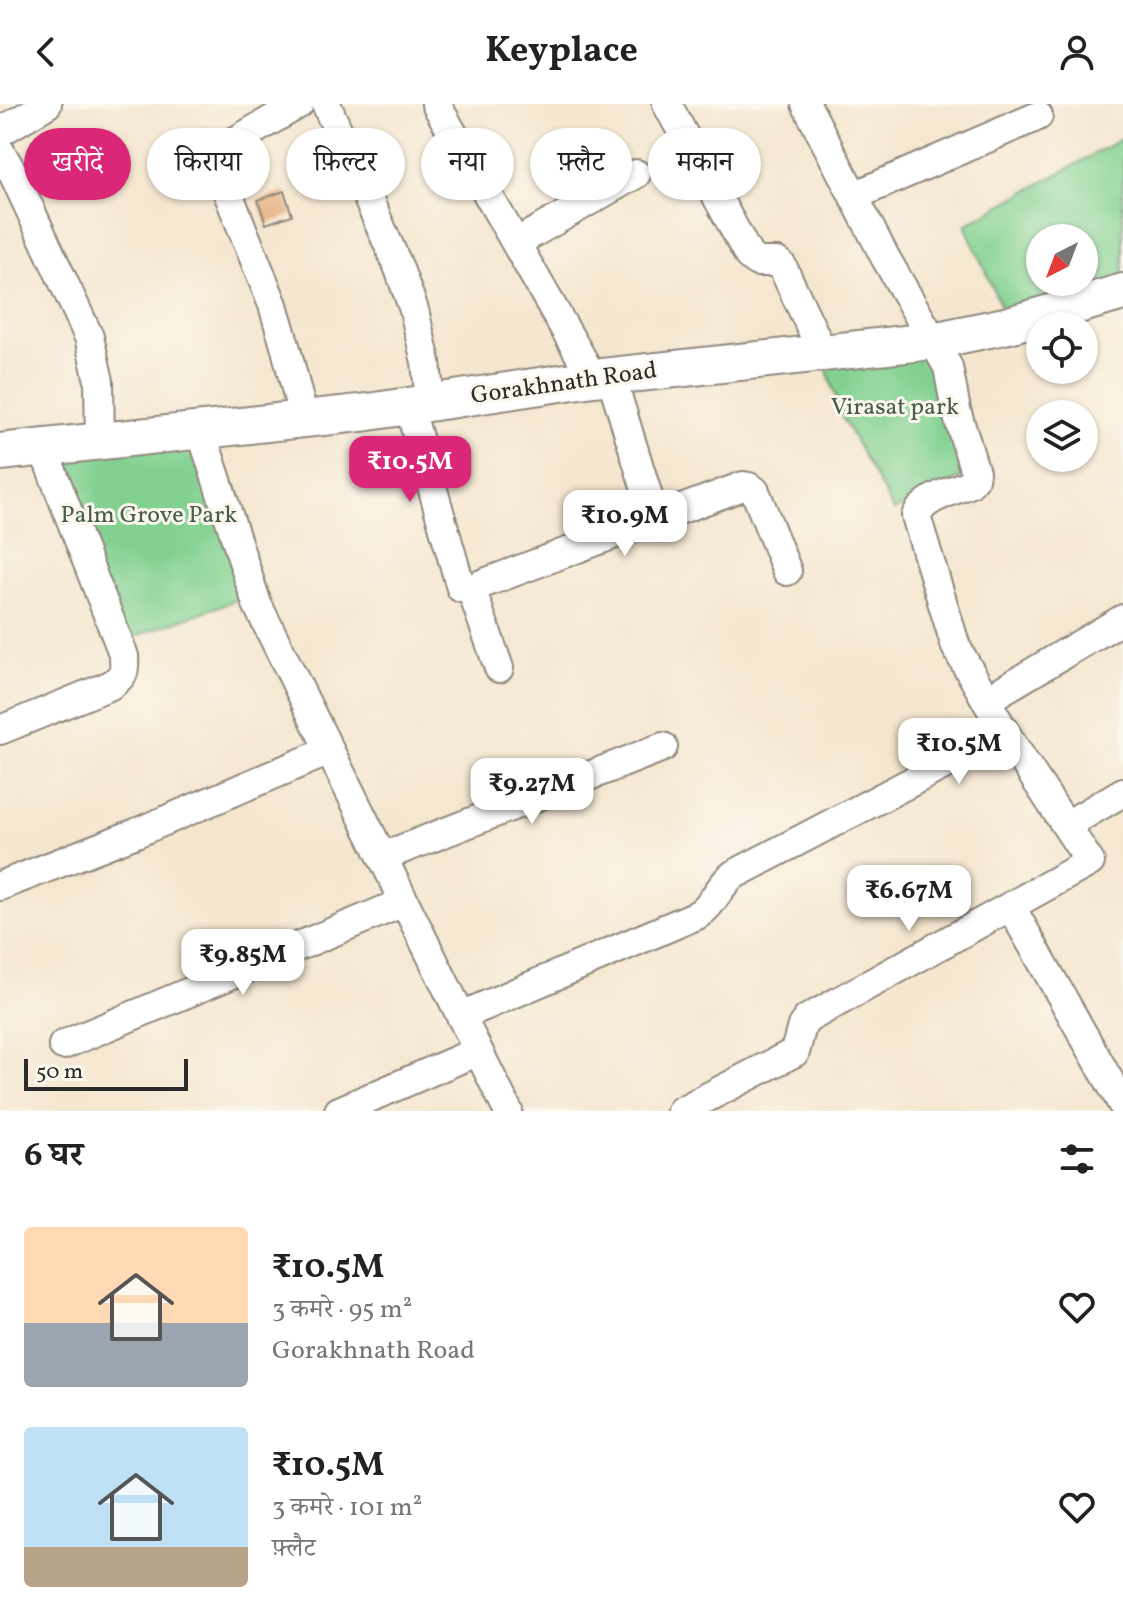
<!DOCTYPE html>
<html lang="hi">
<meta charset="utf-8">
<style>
:root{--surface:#fff;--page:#f6f6f6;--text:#222;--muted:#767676;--accent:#db2777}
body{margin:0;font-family:Vollkorn,"Noto Serif Devanagari",serif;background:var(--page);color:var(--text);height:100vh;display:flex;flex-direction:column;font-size:30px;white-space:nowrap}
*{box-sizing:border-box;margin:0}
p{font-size:26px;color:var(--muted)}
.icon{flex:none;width:44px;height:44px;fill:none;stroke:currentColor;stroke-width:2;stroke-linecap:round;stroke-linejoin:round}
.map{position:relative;height:1007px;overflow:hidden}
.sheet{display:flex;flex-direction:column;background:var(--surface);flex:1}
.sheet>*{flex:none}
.guide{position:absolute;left:24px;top:24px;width:1076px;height:72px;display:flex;gap:16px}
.needle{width:52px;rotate:222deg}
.fabs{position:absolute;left:1026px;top:120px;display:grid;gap:16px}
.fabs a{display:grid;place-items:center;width:72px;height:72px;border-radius:50%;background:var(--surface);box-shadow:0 2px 6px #0004;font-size:40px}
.scale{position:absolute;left:24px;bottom:20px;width:164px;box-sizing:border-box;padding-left:8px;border:4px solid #2b2b2b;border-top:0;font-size:22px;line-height:28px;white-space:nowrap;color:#2b2b2b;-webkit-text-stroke:6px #fbf7ec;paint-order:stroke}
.price{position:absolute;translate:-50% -68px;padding:0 18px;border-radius:16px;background:#fff;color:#222;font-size:26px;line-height:52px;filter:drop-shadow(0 2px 4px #0008)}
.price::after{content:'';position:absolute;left:50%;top:48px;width:24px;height:18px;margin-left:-12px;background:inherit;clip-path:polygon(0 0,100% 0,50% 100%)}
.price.active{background:var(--accent);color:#fff}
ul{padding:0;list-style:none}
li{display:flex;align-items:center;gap:24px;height:200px;padding:0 24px}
li span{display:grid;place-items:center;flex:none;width:224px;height:160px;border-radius:8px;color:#555}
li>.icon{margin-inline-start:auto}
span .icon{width:96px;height:96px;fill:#fffc;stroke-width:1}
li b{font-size:34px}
h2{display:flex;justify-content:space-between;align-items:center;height:96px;padding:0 24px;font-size:34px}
.tag{padding:0 28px;border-radius:36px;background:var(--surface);box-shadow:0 2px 6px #0004;font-size:28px;line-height:72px}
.tag.active{background:var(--accent);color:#fff}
header{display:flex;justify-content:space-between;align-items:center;height:104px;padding:0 24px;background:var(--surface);font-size:36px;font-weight:700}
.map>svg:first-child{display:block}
.green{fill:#82d191;stroke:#567e5e;stroke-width:2;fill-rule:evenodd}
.building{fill:#e9b78d}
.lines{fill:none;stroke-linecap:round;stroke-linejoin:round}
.minor-casing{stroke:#90887d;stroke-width:32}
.major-casing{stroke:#90887d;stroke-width:40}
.minor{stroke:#fff;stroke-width:28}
.major{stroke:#fff;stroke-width:36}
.labels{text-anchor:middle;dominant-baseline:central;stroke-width:6;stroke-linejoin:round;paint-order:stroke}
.street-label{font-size:24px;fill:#2b2b2b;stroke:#fbf7ec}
.park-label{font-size:24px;fill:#455d4a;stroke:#fbf7ec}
</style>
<header><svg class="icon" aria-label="back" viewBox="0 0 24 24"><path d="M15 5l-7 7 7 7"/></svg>Keyplace<svg class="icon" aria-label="person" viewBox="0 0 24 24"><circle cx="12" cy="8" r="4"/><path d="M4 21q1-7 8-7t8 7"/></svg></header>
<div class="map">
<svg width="1123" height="1007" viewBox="0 0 1123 1007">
<rect width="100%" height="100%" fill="#fbf7ec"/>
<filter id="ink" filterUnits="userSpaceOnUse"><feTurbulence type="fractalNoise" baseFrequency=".0125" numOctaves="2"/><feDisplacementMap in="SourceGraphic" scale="16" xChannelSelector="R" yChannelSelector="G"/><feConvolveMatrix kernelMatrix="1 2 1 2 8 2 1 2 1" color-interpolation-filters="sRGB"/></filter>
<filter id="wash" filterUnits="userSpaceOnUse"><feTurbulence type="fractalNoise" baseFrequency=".006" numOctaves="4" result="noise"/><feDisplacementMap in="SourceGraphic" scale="32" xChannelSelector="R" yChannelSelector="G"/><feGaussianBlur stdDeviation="1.8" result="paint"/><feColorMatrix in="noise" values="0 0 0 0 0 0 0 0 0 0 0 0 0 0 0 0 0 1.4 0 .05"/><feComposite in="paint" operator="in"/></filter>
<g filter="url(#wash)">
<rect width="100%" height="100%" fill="#f5e6cf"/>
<g class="green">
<path d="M1123,34v154l-114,33 -44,-100zM1040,134h44v44h-44z"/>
<polygon points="927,244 940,267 963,373 894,407 843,315 824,257"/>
<polygon points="198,331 248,492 119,538 48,347"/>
</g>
<g id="blocks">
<polygon class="building" points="284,87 292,111 266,120 258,96"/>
</g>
</g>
<g filter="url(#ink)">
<use href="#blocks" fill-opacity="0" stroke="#90887d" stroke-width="2"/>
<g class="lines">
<defs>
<g id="minor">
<polyline points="299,0 220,46 215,52 215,57 273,201 286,245 304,316"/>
<polyline points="326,0 398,162 414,206 426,258 430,299"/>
<polyline points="436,0 593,274"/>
<polyline points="667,0 749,152 757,158 777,158 782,162 823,249"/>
<polyline points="0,28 47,0"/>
<polyline points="0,47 13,69 89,233 99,277 100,338"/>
<polyline points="854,92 1038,12"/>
<polyline points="516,139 636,70"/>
<polyline points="611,272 655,415"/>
<polyline points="409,302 461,484"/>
<polyline points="201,327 257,500 508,1007"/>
<polyline points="499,564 473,490 474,485 479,481 743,382 749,383 755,387 787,467"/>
<polyline points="986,596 1123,515"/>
<path d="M0,626l111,-45c13,-10 14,-12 13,-29l-81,-208"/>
<polyline points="1067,721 1123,688"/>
<polyline points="382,753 663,643"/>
<polyline points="0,782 136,729 329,647"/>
<polyline points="1011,803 1123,1001"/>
<path d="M461,912l236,-101c17,-10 21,-29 36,-40l272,-142 -49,-86 -40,-131c9,-19 35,-24 53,-32l5,-5 1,-7 -19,-62 -8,-43 -63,-110 -79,-153"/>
<polyline points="63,941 404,798"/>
<polyline points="339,1007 478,947"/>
<polyline points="681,1007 795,948 802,922 807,915 1090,758 1005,629"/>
</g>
<polyline id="major" points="0,348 369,308 593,274 932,237 1009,221 1123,188"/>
</defs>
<use href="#minor" class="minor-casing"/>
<use href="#major" class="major-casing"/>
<use href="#minor" class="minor"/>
<use href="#major" class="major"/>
</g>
</g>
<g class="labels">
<g class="street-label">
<text transform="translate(564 280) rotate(-8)">Gorakhnath Road</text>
</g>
<g class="park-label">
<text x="895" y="304">Virasat park</text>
<text x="149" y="412">Palm Grove Park</text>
</g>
</g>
</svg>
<div class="fabs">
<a><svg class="needle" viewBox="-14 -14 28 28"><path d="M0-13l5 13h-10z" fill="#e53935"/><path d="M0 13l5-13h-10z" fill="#767676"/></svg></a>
<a><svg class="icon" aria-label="locate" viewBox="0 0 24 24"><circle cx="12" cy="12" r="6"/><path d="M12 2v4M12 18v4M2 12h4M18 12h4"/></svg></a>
<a><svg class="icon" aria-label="layers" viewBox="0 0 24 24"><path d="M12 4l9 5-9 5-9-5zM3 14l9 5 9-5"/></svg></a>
</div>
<div class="scale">50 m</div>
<b class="price active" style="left:410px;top:400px">₹10.5M</b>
<b class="price" style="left:625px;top:454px">₹10.9M</b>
<b class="price" style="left:959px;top:682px">₹10.5M</b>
<b class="price" style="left:532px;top:722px">₹9.27M</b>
<b class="price" style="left:909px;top:829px">₹6.67M</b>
<b class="price" style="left:243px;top:893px">₹9.85M</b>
<div class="guide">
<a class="tag active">खरीदें</a>
<a class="tag">किराया</a>
<a class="tag">फ़िल्टर</a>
<a class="tag">नया</a>
<a class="tag">फ़्लैट</a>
<a class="tag">मकान</a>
</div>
</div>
<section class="sheet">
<h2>6 घर<svg class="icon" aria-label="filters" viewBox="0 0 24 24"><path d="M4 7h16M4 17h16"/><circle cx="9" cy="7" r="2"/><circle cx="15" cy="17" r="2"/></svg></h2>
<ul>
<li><span style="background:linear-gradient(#ffd9b3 60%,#9aa5b1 0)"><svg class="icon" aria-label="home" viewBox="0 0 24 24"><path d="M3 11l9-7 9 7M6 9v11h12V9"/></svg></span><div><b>₹10.5M</b><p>3 कमरे · 95 m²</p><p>Gorakhnath Road</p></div><svg class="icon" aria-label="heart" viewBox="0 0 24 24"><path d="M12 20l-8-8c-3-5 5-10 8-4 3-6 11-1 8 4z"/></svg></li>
<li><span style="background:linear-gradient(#bfe0f5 75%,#b9a48a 0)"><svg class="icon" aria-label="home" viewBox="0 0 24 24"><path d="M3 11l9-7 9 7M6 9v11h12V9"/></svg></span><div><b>₹10.5M</b><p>3 कमरे · 101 m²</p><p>फ़्लैट</p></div><svg class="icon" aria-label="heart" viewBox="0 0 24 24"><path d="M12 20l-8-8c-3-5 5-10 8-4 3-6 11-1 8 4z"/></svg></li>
</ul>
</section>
